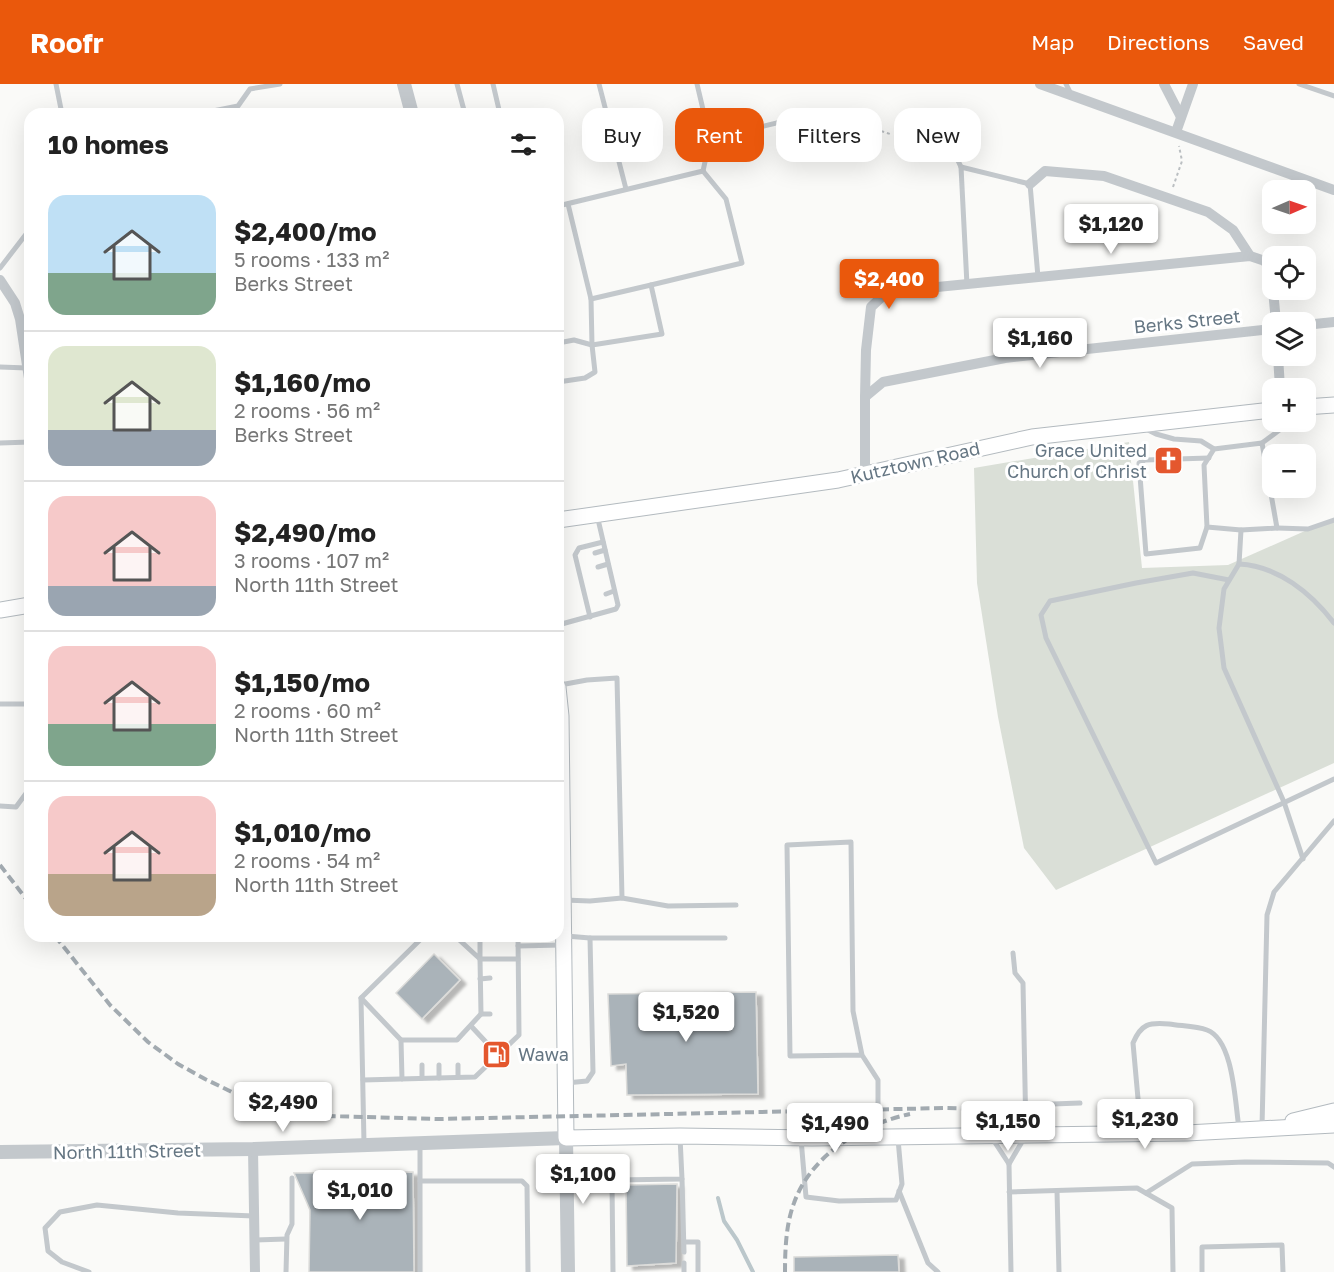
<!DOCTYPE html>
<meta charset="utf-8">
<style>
:root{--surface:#fff;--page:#f2f2f2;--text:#222;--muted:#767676;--line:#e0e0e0;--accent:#ea580c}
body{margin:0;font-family:"Golos Text",sans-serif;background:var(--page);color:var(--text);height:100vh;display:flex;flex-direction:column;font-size:22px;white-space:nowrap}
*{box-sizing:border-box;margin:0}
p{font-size:20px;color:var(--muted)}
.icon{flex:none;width:33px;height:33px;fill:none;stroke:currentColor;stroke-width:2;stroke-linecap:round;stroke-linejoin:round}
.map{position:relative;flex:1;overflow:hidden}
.side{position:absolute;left:24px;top:24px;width:540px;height:834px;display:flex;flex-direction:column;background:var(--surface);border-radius:18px;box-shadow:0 6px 24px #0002}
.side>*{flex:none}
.guide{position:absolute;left:582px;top:24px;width:570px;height:54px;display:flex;gap:12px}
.needle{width:39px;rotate:88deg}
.controls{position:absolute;left:1262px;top:96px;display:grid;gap:12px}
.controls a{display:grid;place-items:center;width:54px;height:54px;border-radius:12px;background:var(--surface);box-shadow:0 6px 24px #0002;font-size:30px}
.price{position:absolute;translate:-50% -51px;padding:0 14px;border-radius:6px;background:#fff;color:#222;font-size:20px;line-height:39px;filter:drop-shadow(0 2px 3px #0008)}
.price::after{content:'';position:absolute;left:50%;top:36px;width:18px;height:14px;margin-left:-9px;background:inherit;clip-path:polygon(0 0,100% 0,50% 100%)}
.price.current{background:var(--accent);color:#fff}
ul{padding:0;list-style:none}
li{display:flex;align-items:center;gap:18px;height:150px;padding:0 24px}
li+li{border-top:2px solid var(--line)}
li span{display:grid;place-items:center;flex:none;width:168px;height:120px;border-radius:18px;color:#555}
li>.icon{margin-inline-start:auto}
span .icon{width:72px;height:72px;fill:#fffc;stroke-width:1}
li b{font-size:26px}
h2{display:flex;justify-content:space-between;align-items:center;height:72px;padding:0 24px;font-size:26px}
.pill{padding:0 21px;border-radius:18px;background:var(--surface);box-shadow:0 6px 24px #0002;font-size:21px;line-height:54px}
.pill.current{background:var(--accent);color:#fff}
header{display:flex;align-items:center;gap:36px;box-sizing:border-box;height:84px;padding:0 30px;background:var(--accent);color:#fff}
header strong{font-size:28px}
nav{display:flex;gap:33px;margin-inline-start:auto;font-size:21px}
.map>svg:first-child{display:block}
.green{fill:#dadfd7}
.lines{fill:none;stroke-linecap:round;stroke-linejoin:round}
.stream{stroke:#bbc7cb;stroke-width:4}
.building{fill:#aab3b9;stroke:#dcdcda;stroke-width:1.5;filter:url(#shadow)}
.secondary-casing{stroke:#b3babf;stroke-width:17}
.path{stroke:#bbbfc2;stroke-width:2;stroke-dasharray:3 3;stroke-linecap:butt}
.service{stroke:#c3c8cc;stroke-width:5}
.minor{stroke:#c3c8cc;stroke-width:10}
.tertiary{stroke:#c3c8cc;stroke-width:14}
.secondary{stroke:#fff;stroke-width:15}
.rail{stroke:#a2aab0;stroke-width:4;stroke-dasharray:9 4.5;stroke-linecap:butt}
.labels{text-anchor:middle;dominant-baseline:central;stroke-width:6;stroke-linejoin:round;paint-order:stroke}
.street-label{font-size:18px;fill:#657683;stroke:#fff}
.poi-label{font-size:18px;fill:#657683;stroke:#fff;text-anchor:end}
</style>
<header>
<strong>Roofr</strong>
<nav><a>Map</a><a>Directions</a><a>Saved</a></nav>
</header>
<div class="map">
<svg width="1334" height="1188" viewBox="0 0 1334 1188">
<defs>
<filter id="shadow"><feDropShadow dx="6" dy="4" stdDeviation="1.5" flood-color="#0004"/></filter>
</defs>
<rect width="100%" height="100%" fill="#fafaf8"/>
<polygon class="green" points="1129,358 1142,484 1228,481 1334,434 1334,679 1056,806 1024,764 998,633 977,499 974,384"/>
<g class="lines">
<polyline class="stream" points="718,1114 724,1137 737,1156 753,1188"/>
</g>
<g class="building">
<polygon points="434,870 460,896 422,935 396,909"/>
<polygon points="756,908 758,1010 627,1011 626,980 611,982 608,910"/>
<polygon points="413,1088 414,1188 309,1188 310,1126 294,1089"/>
<polygon points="677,1100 676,1179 627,1182 626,1101"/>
<polygon points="898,1171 899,1188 794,1188 794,1173"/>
</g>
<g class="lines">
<defs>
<g id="secondary">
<polyline points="1305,323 1334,321"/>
<polyline points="558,436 838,396 1032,353 1272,326"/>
<polyline points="0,526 30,521"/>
<polyline points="558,603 561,632 566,1054 680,1052 812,1054 1187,1049 1334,1041"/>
<polyline points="1293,1037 1334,1027"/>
</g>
</defs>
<use href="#secondary" class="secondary-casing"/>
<g class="path">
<polyline points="830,30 890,50"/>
<polyline points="1173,103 1182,77 1179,62"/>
</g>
<g class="service">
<polyline points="56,0 62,30"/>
<polyline points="457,0 465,30"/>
<polyline points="493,0 500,30"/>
<polyline points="599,0 626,105"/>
<polyline points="697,0 710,55"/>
<polyline points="1066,0 1071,10"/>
<polyline points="1299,0 1334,12"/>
<polyline points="198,30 238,22 250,5 280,0"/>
<polyline points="899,52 953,66 961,83"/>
<polyline points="703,87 710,55 822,28"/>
<polyline points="558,122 703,87"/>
<polyline points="0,184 30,145"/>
<polyline points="967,201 961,83 1030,100 1038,193"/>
<polyline points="591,215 651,201"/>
<polyline points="558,259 574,256 592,261 662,250 651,201 742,179 726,115 703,87"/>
<polyline points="0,283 27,284"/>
<polyline points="558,298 585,294 595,288 592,261 591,215 568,120"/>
<polyline points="1146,345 1156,350 1174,355 1201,357 1214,365"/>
<polyline points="0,359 30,358"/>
<polygon points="1262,359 1277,444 1241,446 1207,443 1204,381 1214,365"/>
<polyline points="1262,359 1290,338"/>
<polyline points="1207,443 1200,464 1146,470 1139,379 1145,376 1209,374"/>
<polyline points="1277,444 1308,445 1334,436"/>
<polyline points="595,469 605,466"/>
<polyline points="1239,480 1241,446"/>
<polyline points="598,483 608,480"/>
<polyline points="1229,496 1193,489 1136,499 1050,517 1041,531 1046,554 1156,779 1334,695"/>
<polyline points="606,510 614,507"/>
<polyline points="590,533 575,471 579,464 603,458"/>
<polyline points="558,541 616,525 618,521 597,431"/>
<polyline points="560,601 587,596 617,594 622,814 590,817 564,816"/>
<polyline points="0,620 30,620"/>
<polyline points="0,722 16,723 30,704"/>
<path d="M1303,775l-19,-57 -60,-134 -5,-40 5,-39 15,-25c39,2 72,29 95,59"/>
<polyline points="622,814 668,822 736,821"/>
<polyline points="455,852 480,875 480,852"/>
<polyline points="566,852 590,854 725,854"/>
<polyline points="518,862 561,861"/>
<polyline points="480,895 490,894"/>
<polyline points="361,914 401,956 402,995"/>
<polyline points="481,930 490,930"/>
<polyline points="471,942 498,971"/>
<polyline points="401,956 457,956 481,930 480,875 518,875"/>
<polyline points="862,971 790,972 787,761 851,758 853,927 862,971 878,996 878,1051"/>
<polyline points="422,981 422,994"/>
<polyline points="439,981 439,994"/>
<polyline points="458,981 458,993"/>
<polyline points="363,996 475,993 519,951 518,852"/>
<polyline points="566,999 587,997 593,988 590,854"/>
<polyline points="1025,1021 1080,1019"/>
<polyline points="1262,1043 1267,831 1274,808 1334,737"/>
<path d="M1141,1048l-8,-89c8,-19 16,-21 36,-19 12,2 27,2 38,6 27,10 28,74 32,98"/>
<polyline points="992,1054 1009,1080 1011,1188"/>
<polyline points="801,1055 806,1113 839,1117 896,1116 902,1100 898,1055"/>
<polyline points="364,1059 361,914 424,852"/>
<polyline points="420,1060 420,1188"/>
<polyline points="1009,1080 1026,1051 1023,899 1015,889 1013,869"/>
<polyline points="682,1095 684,1168"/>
<polyline points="420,1097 522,1097 527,1102 528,1188"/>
<polyline points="899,1107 928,1179 938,1188"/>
<polyline points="1057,1107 1059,1188"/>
<polyline points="1009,1108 1137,1104 1172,1124 1173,1188"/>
<polyline points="1146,1109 1192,1080 1245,1078 1328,1079 1334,1083"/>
<polyline points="255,1156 286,1155"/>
<polyline points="684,1158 698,1158 698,1188"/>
<polyline points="684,1179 684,1188"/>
<polyline points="89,1188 62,1178 48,1167 45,1144 60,1128 97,1121 178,1129 254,1132"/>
<polyline points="286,1188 287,1151 292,1140 292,1094"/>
<polyline points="613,1188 612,1099 614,1096 682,1095 680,1053"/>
<polyline points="1202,1188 1202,1163 1282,1161 1283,1188"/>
</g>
<g class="minor">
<polyline points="1040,0 1334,106"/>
<polyline points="1164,0 1181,33"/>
<polyline points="1176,48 1193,0"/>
<polyline points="1030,100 1045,87 1104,92 1208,128 1233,146 1250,172"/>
<polyline points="0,196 15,219 20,235 30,301"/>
<polyline points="1273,206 1276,238"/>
<polyline points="1305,241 1334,238"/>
<polyline points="1278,272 1280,304"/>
<polyline points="865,313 866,266 871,223 887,208 1250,172 1265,177 1271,190 1272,197"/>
<polyline points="865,389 865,313 883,298 1005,274 1272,245"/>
<polyline points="253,1065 255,1188"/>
</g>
<g class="tertiary">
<polyline points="404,0 412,30"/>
<polyline points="0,1068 253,1065 566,1054 568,1188"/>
</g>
<use href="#secondary" class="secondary"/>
<g class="rail">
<polyline points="0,781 30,820"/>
<polyline points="55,852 110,921 148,958 178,980 205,995 236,1010 292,1028 326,1032 439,1035 945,1024 984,1025 1021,1034"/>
<path d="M785,1188c0,-22 1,-48 9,-69 17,-48 68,-79 116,-89"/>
</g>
</g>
<defs>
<symbol id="church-square" viewBox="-11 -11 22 22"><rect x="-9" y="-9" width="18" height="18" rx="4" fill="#e4572e" stroke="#fff"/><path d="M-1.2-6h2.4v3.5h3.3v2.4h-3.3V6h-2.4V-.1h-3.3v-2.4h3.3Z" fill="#fff"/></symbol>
<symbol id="fuel-square" viewBox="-11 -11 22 22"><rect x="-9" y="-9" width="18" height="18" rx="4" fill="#e4572e" stroke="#fff"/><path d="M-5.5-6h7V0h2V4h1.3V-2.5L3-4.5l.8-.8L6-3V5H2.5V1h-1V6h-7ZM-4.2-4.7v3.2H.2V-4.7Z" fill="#fff"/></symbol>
</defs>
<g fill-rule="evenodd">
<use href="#church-square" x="1152" y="360" width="33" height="33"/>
<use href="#fuel-square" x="480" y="954" width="33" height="33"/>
</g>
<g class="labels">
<g class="street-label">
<text transform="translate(1187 237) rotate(-6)">Berks Street</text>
<text transform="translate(915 378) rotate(-13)">Kutztown Road</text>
<text transform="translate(127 1067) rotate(-1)">North 11th Street</text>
</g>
<g class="poi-label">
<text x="1147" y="366">Grace United<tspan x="1147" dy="21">Church of Christ</tspan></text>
<text x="518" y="970" text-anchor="start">Wawa</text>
</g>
</g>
</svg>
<div class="controls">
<a><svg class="needle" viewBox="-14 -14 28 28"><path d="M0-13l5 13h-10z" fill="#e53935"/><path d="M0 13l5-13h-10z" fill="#767676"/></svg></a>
<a><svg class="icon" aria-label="locate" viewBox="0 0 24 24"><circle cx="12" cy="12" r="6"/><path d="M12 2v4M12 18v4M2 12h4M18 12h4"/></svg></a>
<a><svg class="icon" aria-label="layers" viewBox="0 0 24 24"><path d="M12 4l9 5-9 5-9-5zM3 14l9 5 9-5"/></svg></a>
<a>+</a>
<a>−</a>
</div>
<b class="price" style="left:1111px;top:171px">$1,120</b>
<b class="price current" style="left:889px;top:226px">$2,400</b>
<b class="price" style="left:1040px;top:285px">$1,160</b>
<b class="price" style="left:686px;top:959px">$1,520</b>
<b class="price" style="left:283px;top:1049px">$2,490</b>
<b class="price" style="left:1145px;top:1066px">$1,230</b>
<b class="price" style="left:1008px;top:1068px">$1,150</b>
<b class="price" style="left:835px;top:1070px">$1,490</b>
<b class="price" style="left:583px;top:1121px">$1,100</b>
<b class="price" style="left:360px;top:1137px">$1,010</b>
<div class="guide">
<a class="pill">Buy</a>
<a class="pill current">Rent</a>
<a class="pill">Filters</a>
<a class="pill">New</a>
</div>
<section class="side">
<h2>10 homes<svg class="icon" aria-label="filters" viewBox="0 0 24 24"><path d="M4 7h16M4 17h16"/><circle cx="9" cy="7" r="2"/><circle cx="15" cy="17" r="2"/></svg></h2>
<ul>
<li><span style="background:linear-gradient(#bfe0f5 65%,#7fa58c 0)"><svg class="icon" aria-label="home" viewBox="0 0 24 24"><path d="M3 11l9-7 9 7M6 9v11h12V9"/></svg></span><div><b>$2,400/mo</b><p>5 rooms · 133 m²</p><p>Berks Street</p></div></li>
<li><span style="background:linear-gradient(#dfe7d0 70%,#9aa5b1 0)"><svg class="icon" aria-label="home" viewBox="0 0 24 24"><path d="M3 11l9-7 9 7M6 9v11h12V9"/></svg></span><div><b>$1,160/mo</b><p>2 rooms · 56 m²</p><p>Berks Street</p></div></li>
<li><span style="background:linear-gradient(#f6c9c9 75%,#9aa5b1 0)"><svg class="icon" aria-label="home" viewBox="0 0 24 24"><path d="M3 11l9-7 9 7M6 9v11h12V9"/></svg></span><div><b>$2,490/mo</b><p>3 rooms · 107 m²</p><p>North 11th Street</p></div></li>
<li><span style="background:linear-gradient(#f6c9c9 65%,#7fa58c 0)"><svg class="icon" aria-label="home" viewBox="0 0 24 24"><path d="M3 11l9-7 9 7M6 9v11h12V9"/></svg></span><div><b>$1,150/mo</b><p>2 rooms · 60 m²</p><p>North 11th Street</p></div></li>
<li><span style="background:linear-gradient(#f6c9c9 65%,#b9a48a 0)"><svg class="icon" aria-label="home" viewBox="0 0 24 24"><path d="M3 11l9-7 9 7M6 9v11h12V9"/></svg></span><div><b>$1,010/mo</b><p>2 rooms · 54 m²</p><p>North 11th Street</p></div></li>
</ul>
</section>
</div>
